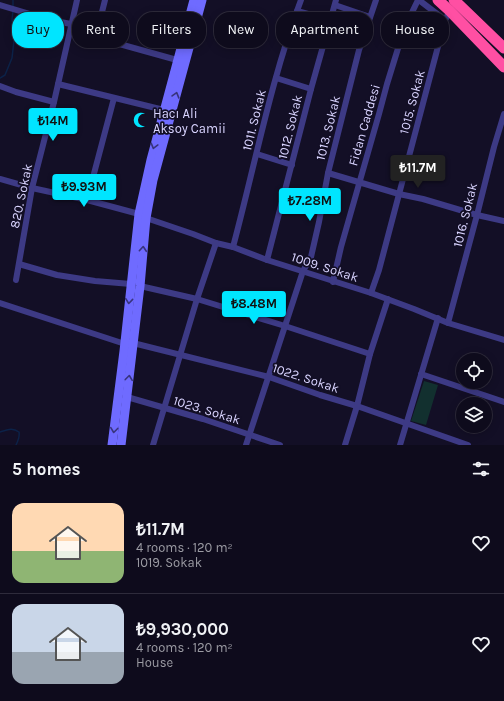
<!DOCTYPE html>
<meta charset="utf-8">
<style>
:root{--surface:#0e0b1c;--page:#1c1929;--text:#f1f3f6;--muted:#9b9ba3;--line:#2e2b3b;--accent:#00e5ff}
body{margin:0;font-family:Karla,sans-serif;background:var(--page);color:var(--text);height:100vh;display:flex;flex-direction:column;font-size:15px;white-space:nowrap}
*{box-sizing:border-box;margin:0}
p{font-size:13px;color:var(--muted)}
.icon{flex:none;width:22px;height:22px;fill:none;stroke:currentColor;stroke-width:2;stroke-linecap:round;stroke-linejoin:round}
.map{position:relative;height:445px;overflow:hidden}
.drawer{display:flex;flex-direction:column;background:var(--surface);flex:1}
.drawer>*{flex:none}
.guide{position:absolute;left:12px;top:12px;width:480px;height:36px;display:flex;gap:8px}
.tools{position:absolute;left:456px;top:353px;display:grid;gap:8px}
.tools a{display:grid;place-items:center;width:36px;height:36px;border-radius:50%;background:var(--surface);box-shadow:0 2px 10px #0003,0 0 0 1px var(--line);font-size:20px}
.price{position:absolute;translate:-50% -34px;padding:0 9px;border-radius:4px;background:var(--accent);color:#111;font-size:13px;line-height:26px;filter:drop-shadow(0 1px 2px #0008)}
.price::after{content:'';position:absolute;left:50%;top:24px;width:12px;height:9px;margin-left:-6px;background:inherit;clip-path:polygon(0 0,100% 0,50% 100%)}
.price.on{background:#222;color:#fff}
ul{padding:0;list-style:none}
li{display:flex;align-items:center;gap:12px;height:100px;padding:0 12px}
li+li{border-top:1px solid var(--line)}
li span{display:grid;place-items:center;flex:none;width:112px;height:80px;border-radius:12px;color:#555}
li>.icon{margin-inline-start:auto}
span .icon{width:48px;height:48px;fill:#fffc;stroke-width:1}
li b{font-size:17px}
h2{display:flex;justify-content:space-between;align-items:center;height:48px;padding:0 12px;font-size:17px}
.chip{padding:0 14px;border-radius:16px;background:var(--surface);box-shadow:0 2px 10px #0003,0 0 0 1px var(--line);font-size:14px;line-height:36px}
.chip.on{background:var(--accent);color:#111}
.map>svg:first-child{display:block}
.green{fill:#12302f}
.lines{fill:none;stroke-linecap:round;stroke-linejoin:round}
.stream{stroke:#0c2248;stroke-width:1.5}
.street{stroke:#3d3a85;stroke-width:6}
.secondary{stroke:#6f6bff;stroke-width:9}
.highway{stroke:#ff4fa3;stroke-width:11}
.oneway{stroke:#38347d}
.labels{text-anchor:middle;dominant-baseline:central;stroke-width:3.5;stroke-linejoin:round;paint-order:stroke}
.street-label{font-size:13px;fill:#d9d4ff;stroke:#130f26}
.poi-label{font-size:13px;fill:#d9d4ff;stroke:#130f26;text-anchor:start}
</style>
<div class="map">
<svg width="504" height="445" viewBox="0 0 504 445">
<rect width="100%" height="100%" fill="#130f26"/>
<polygon class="green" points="424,381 438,385 426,425 411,421"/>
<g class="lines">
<g class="stream">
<polyline points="13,6 13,0"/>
<polyline points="0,78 5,75 12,58 15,32 12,20 13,10"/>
<path d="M0,432c7,-2 12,-5 19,0 1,5 -1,9 -3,13"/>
</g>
<g class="street">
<polyline points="105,0 99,24 97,38 123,45 177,60"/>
<polyline points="419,0 445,20"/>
<polyline points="0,5 50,20 71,24"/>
<polyline points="335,5 370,17"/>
<polyline points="297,11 330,20"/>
<polyline points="276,78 311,89"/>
<polyline points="58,84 164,110"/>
<polyline points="0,86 16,92 54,102"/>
<polyline points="257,154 292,165"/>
<polyline points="328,173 399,194 423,199 477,215 504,221"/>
<polyline points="0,179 32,188 87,200 139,214 146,218 193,234 216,243 233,247 267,260 371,293 414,309 448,323 504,340"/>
<polyline points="87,200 114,98"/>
<path d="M233,247c22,-82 38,-168 68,-247"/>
<polyline points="267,260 311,89 336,0"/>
<polyline points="19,264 57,275 95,281 131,284"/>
<polyline points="16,280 32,188 54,102 77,0"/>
<polyline points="333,282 341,247 379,114 387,84 404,29 418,0"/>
<polyline points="140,286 197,299 285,326 370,354"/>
<polyline points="371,293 379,270 445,20 450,11"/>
<polyline points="0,303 125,344"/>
<polyline points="448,323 477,215 494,147 504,114"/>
<polyline points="133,343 269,377 320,395 357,406 468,445"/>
<polyline points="421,374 504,402"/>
<polyline points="127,397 203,419 280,445"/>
<polyline points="153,445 197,299 216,243"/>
<polyline points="246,445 303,271 311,257 319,222 328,173 359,50 376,0"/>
<polyline points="345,445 357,406 370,354 388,299"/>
<polyline points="400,445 438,318"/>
</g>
<g class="secondary">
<polyline points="112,445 124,351 139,214 151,160 194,0"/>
<polyline points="121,445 140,286 146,218 153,180 202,0"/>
</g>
<g class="highway">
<polyline points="438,0 450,11 504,67"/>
<polyline points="454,0 504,48"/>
</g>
</g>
<defs><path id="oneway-chevron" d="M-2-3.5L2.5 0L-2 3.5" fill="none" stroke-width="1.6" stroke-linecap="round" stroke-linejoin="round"/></defs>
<g class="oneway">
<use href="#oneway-chevron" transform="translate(176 95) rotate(-74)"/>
<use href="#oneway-chevron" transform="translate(154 146) rotate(105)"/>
<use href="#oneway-chevron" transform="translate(143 249) rotate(-85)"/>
<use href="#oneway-chevron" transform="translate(129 301) rotate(96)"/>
<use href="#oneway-chevron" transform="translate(129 378) rotate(-83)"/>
<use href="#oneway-chevron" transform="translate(114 430) rotate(97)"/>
</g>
<defs>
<symbol id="mosque-bare" viewBox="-9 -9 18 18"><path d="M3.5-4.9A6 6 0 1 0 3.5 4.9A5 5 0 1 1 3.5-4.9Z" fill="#00e5ff" stroke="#130f26" stroke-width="2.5" paint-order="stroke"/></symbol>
</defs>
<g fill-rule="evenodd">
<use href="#mosque-bare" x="130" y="109" width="22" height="22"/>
</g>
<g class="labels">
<g class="street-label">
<text transform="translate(412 102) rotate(-75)">1015. Sokak</text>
<text transform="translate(254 120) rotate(-76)">1011. Sokak</text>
<text transform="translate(364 125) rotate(-74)">Fidan Caddesi</text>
<text transform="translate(290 127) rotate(-76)">1012. Sokak</text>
<text transform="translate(328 128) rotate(-76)">1013. Sokak</text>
<text transform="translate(21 196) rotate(-78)">820. Sokak</text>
<text transform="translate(465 215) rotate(-76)">1016. Sokak</text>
<text transform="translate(325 267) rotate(18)">1009. Sokak</text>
<text transform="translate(306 378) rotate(18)">1022. Sokak</text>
<text transform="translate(207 410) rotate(17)">1023. Sokak</text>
</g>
<g class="poi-label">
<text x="153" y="113">Hacı Ali<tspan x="153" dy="15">Aksoy Camii</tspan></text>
</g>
</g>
</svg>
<div class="tools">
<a><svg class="icon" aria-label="locate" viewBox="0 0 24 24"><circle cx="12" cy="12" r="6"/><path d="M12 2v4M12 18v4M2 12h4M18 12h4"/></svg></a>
<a><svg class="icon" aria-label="layers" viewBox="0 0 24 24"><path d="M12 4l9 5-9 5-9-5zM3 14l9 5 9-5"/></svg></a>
</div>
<b class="price" style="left:53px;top:142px">₺14M</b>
<b class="price on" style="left:418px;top:189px">₺11.7M</b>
<b class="price" style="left:84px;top:208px">₺9.93M</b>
<b class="price" style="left:310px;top:222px">₺7.28M</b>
<b class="price" style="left:254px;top:325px">₺8.48M</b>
<div class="guide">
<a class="chip on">Buy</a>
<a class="chip">Rent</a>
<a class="chip">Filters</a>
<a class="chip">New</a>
<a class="chip">Apartment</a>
<a class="chip">House</a>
</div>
</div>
<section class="drawer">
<h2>5 homes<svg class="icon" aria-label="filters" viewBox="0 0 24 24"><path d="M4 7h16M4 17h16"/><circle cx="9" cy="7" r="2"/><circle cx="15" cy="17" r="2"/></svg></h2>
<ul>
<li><span style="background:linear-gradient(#ffd9b3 60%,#8fb573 0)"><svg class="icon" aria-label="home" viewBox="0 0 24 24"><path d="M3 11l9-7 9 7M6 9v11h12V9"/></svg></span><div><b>₺11.7M</b><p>4 rooms · 120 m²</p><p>1019. Sokak</p></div><svg class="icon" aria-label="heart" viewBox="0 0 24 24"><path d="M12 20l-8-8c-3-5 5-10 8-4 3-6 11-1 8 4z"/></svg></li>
<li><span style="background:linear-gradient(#c9d6e8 60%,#9aa5b1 0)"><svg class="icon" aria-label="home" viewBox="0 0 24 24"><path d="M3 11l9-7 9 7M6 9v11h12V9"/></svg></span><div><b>₺9,930,000</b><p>4 rooms · 120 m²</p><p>House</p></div><svg class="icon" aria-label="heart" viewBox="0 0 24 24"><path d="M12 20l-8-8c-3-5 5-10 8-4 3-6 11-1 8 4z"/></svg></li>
</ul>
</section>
